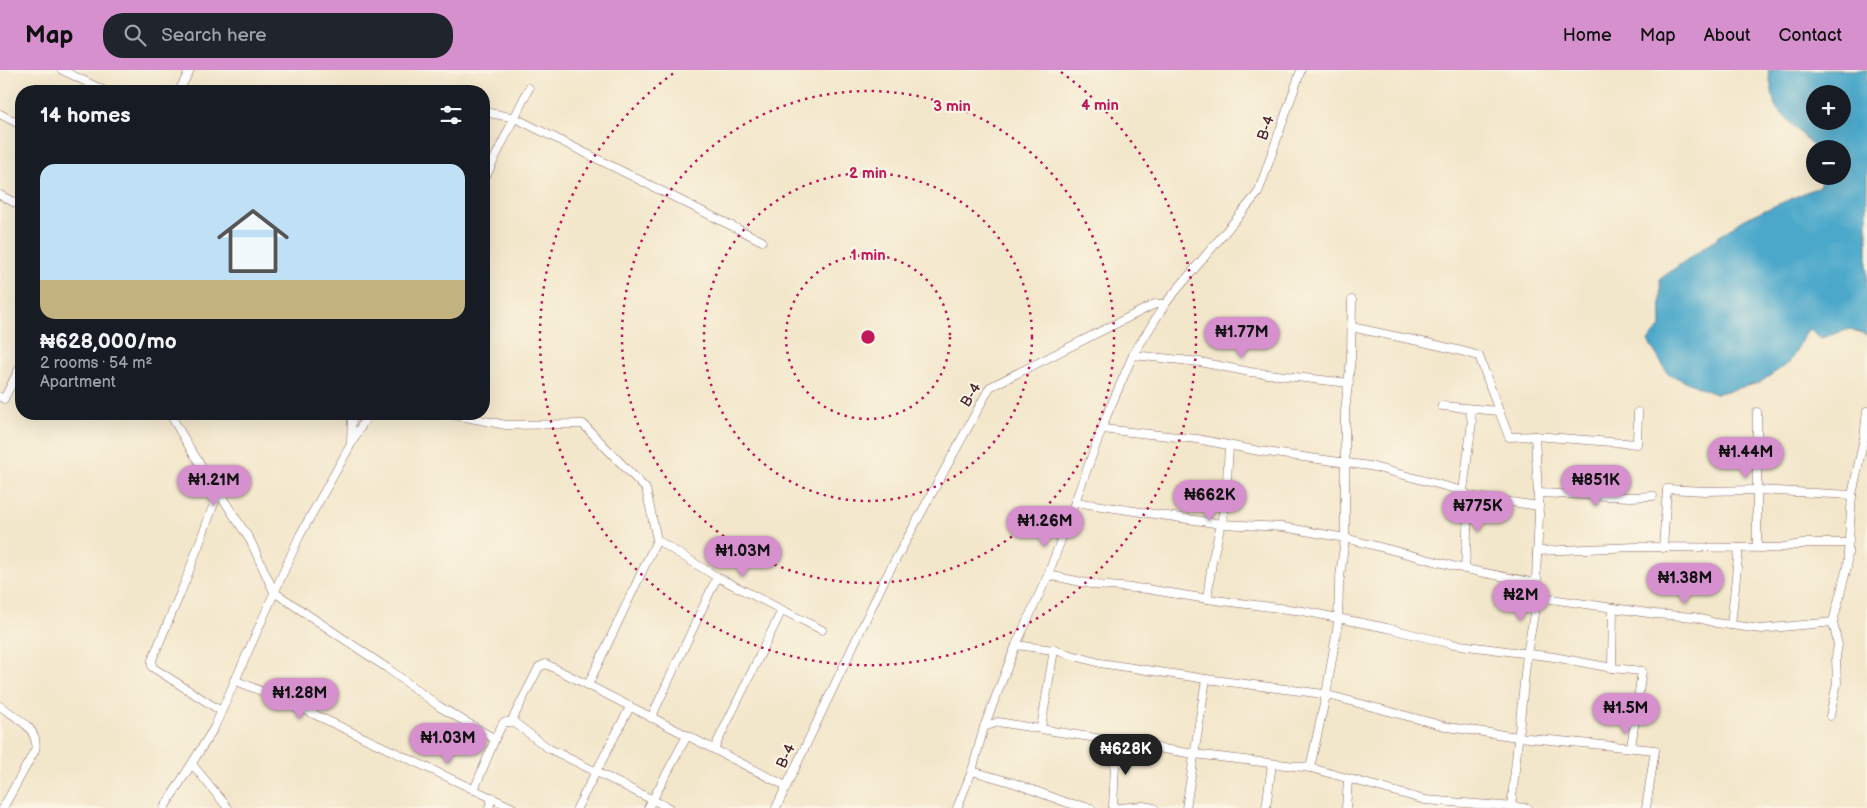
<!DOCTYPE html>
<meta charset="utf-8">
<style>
:root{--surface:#171b24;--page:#20242c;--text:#f1f3f6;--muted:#9ea1a6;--line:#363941;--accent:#d690ce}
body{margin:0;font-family:"Balsamiq Sans",sans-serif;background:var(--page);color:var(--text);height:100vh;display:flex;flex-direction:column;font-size:19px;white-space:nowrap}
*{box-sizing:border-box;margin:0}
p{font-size:16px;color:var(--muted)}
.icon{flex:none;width:28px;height:28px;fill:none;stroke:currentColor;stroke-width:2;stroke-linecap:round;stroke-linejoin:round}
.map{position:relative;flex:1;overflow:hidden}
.sheet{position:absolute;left:15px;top:15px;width:475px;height:335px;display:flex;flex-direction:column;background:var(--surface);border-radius:20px;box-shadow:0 5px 20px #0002}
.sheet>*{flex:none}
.buttons{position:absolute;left:1806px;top:15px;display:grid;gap:10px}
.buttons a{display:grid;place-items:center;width:45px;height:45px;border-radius:50%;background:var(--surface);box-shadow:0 5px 20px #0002;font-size:25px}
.price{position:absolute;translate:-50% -42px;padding:0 11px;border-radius:18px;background:var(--accent);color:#111;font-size:16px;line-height:32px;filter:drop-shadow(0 1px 2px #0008)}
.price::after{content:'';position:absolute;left:50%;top:30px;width:15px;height:11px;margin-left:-8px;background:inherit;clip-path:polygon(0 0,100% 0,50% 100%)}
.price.active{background:#222;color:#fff}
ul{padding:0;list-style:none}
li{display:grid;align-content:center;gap:10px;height:265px;padding:0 25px}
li+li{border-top:1px solid var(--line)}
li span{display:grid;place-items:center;height:155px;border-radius:15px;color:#555}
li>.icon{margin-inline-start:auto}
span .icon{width:90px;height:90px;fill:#fffc;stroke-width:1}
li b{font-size:21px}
h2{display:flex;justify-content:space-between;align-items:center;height:60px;padding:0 25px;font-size:21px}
header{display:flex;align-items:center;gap:30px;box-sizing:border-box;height:70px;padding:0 25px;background:var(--accent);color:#111}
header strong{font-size:24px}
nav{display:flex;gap:28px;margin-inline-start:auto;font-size:18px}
.search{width:350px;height:45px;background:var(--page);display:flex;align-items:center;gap:12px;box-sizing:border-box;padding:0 18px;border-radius:20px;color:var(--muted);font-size:19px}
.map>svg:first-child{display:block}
.water{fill:#4ca8ca;stroke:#4b647a;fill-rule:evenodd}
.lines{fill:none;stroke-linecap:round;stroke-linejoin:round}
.street-casing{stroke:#856563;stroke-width:9}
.street{stroke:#fff;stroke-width:8}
.ring{fill:none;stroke:#c2185b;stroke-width:2.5;stroke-dasharray:2.5 5}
.labels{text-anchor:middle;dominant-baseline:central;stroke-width:4.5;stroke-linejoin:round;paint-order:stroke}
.street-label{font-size:15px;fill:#4a1f2b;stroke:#fcf5e5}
.centre{fill:#c2185b;stroke:#fcf5e5;stroke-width:2.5}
.ring-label{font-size:15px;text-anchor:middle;font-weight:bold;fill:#c2185b;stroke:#fcf5e5;stroke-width:4.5;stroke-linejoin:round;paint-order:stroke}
</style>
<header>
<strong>Map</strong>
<div class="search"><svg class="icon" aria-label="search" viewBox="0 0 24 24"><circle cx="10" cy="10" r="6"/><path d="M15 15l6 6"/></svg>Search here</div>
<nav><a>Home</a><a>Map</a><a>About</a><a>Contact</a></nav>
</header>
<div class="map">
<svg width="1867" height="738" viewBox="0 0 1867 738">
<rect width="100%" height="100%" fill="#fcf5e5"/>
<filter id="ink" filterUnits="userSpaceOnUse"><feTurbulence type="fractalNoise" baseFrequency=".02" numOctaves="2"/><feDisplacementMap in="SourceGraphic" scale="10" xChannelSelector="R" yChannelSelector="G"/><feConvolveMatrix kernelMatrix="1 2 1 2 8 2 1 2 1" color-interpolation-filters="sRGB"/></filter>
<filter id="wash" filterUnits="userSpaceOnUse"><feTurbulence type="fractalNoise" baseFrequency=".0096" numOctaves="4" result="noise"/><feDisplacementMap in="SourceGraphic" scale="20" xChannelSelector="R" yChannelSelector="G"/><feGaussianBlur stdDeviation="1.12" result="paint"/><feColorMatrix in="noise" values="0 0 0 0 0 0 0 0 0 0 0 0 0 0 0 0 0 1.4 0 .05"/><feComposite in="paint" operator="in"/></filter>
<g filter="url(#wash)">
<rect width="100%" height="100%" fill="#f3e7cb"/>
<path class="water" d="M1768,0h99v265l-17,-6 -29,9 -12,-10 -20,35 -30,20 -44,11 -47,-20 -20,-33 13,-15 -1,-47 82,-59 78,-34 1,-10h21v-27h-26l-41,-42zM1815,24h27v27h-27z"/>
</g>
<g filter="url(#ink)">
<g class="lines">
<defs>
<g id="street">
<polyline points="62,0 105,21"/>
<polyline points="179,21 190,0"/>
<polyline points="484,42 515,48 762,171"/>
<polyline points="0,44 21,55"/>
<polyline points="484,110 529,18"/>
<polyline points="0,125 21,136"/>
<path d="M1352,257c42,10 85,16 127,29l20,55"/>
<polyline points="1133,285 1200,292 1250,302 1349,313"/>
<polyline points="0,327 4,329 21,295"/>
<polyline points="1442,336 1499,341 1509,367 1535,366 1637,374 1638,342"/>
<polyline points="170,344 191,380 250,470 274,522 387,598 440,637 495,669"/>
<polyline points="449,344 506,355 583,354 646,419 657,470 588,615 786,716"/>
<polyline points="1102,359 1197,369 1259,381 1370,396 1463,421 1469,426 1539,436"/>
<polyline points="1535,366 1539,445 1537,487"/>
<polyline points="351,373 352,344"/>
<polyline points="1463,421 1472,352 1469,339"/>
<polyline points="218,423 185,512 152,590 152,597 221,641"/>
<polyline points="1538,423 1630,427 1653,426"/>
<polyline points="1075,432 1221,454 1283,457 1345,468 1465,499 1536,513 1537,481 1636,477 1778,478 1808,473 1848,473"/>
<polyline points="657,470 717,507 822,560"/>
<polyline points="1757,477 1757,342"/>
<polyline points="1663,478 1667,419 1705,421 1757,420 1852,425"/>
<polyline points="1465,499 1469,426"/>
<polyline points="1048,505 1096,515 1147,519 1207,529 1303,541 1387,558 1452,574 1554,587 1612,598 1642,601 1631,677"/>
<polyline points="1537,527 1655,544 1694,547 1716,553 1761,559 1833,552"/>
<polyline points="1207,529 1212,492 1221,454 1226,426 1229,377"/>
<polyline points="1731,555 1739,478"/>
<polyline points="1016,575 1054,580 1100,593 1206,609 1324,624 1448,657 1518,667 1655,680 1646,738"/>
<polyline points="1612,598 1613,538"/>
<polyline points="234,610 288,632 513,738"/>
<path d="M0,636c16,12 40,22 35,44l-32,58"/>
<polyline points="1830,646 1837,613 1836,586 1838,575 1833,552 1847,497 1852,425 1864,368 1867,341"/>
<polyline points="651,648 717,507"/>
<polyline points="511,652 539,597 546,594 588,615"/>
<polyline points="984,657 998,652 1194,684 1311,698 1425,730 1528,738"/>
<polyline points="1041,658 1054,580"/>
<polyline points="714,679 782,540"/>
<polyline points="192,694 228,738"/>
<polyline points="1310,698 1326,625 1338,553 1339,515 1345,468 1345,341 1351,288 1352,230"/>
<polyline points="972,701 1014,713 1068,733 1091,738"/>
<polyline points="474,720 495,669 503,653 507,652 515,653 548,678 669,738"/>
<polyline points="164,738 214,658 300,465 368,344"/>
<polyline points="489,738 492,727"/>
<polyline points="577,738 630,637"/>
<polyline points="648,738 687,666"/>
<polyline points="776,738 885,509 990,317 1155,234 1165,234 1258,123 1301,0"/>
<polyline points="957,738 972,701 984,657 1016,575 1048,505 1107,345 1133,285 1165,234"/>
<polyline points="1113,738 1116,672"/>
<polyline points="1119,738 1143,736 1154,738"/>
<polyline points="1186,738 1206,609"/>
<polyline points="1266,738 1272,694"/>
<polyline points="1346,738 1348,710"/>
<polyline points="1511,738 1527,584 1537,527 1537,508"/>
</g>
</defs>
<use href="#street" class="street-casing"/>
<use href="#street" class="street"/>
</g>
</g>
<g class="ring">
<circle cx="868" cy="267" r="82"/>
<circle cx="868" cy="267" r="164"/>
<circle cx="868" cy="267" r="246"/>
<path d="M1061 2A328 328 0 1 1 675 2"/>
</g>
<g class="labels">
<g class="street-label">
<text transform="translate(1266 58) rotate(-71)">B-4</text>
<text transform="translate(971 325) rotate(-58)">B-4</text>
<text transform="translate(786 686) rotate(-65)">B-4</text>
</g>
</g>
<circle cx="868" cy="267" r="8" class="centre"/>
<g class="ring-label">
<text x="1100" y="40">4 min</text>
<text x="952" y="41">3 min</text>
<text x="868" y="108">2 min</text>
<text x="868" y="190">1 min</text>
</g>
</svg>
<div class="buttons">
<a>+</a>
<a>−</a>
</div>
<b class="price" style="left:1242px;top:289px">₦1.77M</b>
<b class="price" style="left:1746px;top:409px">₦1.44M</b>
<b class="price" style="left:214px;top:437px">₦1.21M</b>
<b class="price" style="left:1596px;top:437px">₦851K</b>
<b class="price" style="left:1210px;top:452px">₦662K</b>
<b class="price" style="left:1478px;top:463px">₦775K</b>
<b class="price" style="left:1045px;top:478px">₦1.26M</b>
<b class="price" style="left:743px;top:508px">₦1.03M</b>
<b class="price" style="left:1685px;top:535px">₦1.38M</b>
<b class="price" style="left:1521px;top:552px">₦2M</b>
<b class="price" style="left:300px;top:650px">₦1.28M</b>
<b class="price" style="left:1626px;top:665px">₦1.5M</b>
<b class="price" style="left:448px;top:695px">₦1.03M</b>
<b class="price active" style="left:1126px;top:706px">₦628K</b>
<section class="sheet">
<h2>14 homes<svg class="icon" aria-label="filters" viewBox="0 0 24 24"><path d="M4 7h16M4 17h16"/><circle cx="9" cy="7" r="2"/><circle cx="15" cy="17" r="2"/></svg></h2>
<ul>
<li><span style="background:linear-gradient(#bfe0f5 75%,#c2b280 0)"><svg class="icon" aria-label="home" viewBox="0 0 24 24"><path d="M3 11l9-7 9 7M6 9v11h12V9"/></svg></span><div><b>₦628,000/mo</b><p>2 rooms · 54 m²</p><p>Apartment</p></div></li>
</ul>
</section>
</div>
